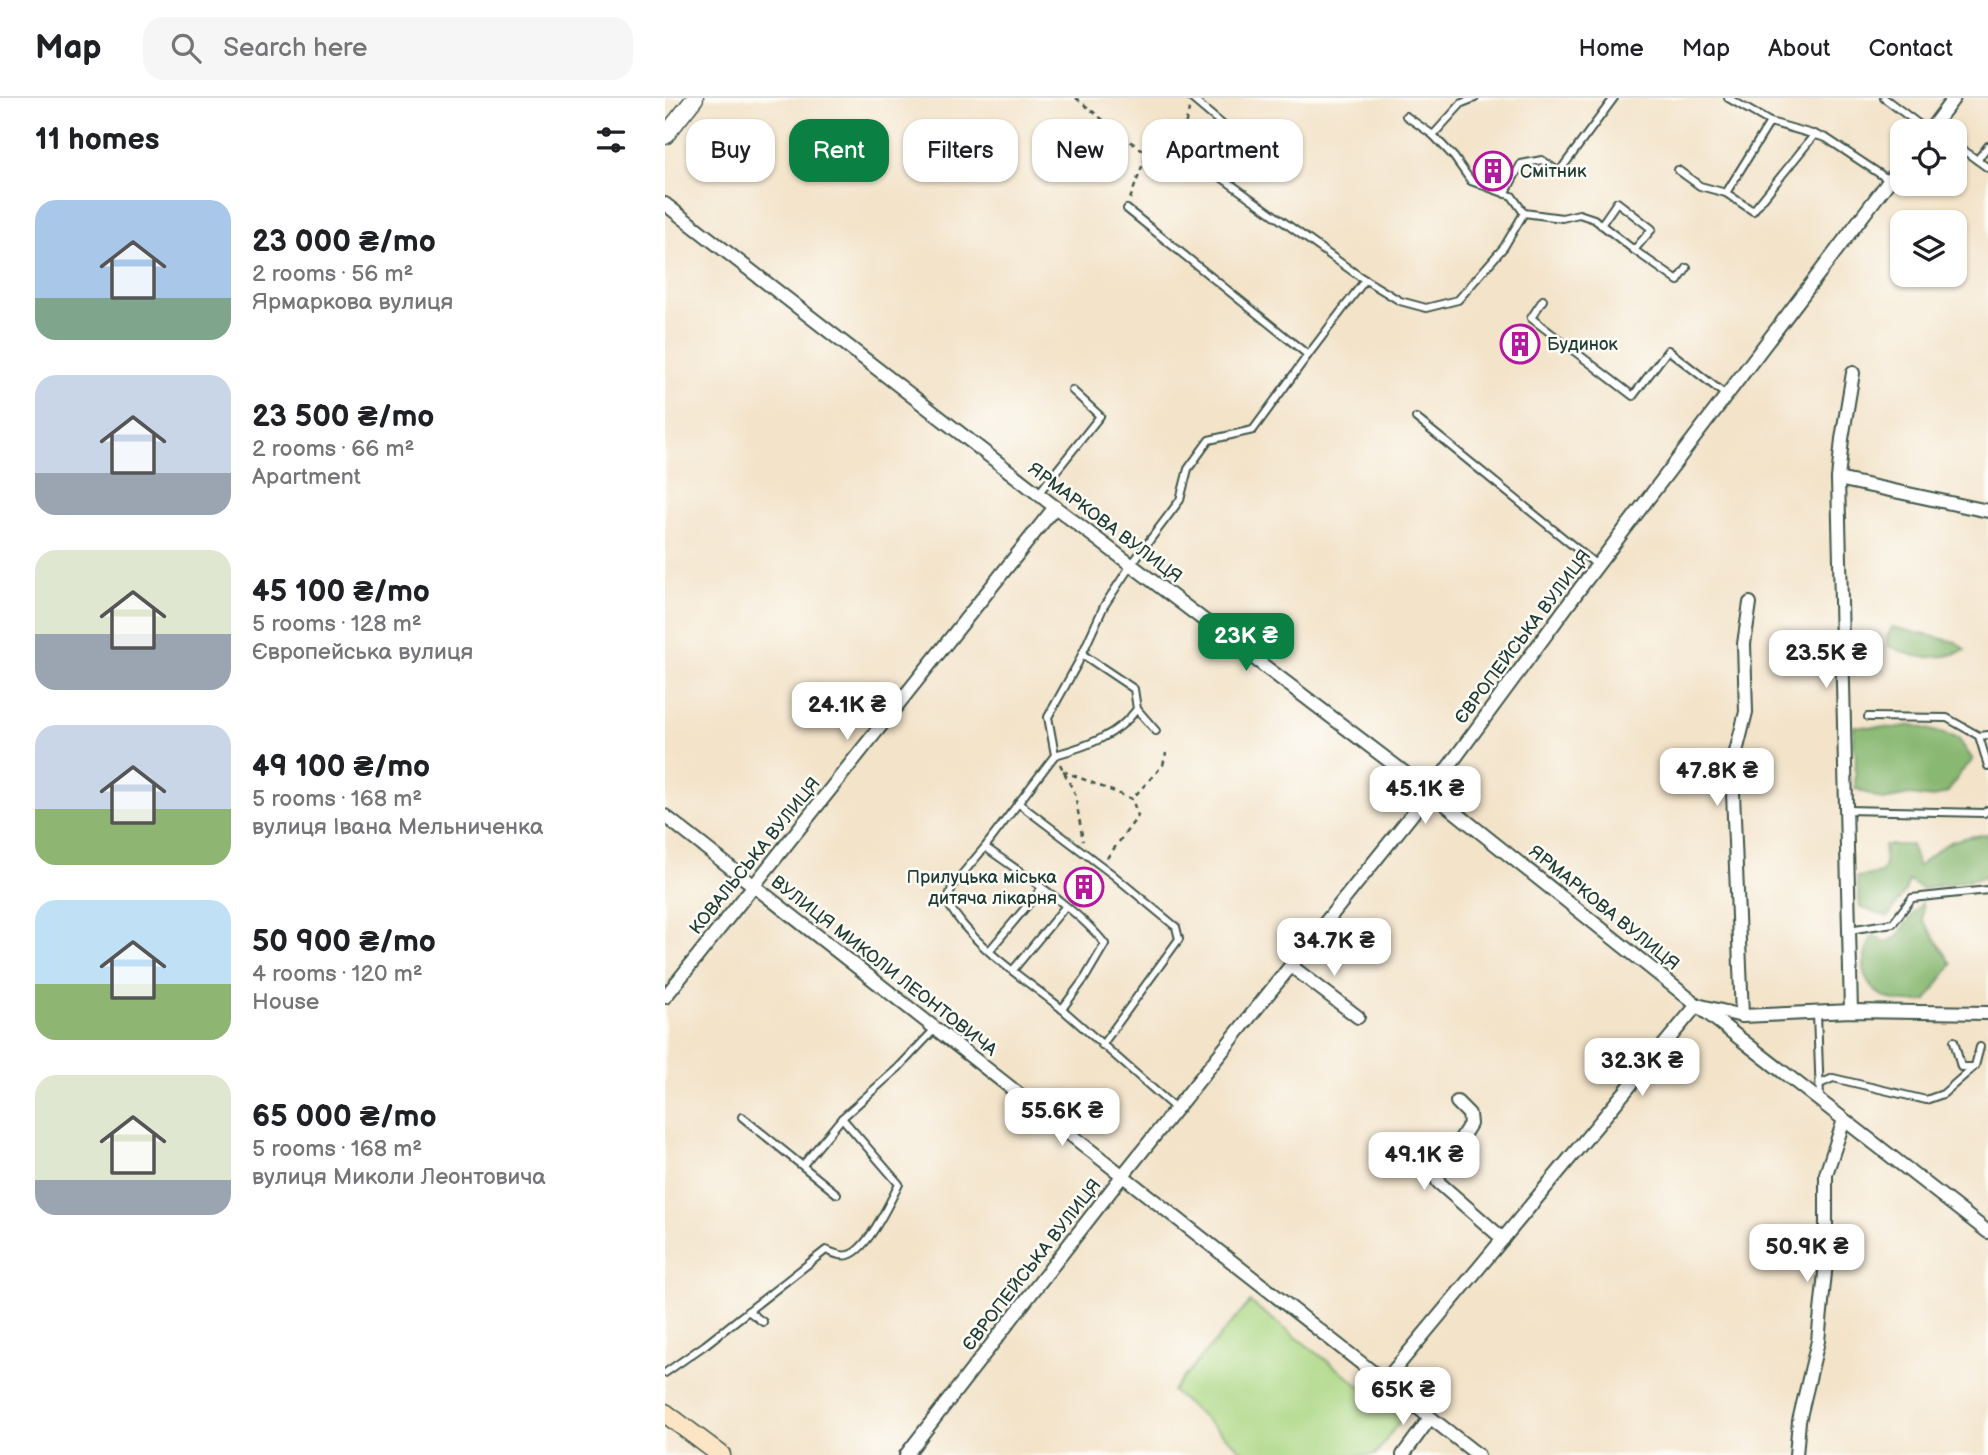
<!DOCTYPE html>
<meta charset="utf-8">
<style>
:root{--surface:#fff;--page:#f6f6f6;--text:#202124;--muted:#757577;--line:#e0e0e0;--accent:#0b8043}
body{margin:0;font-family:"Balsamiq Sans",sans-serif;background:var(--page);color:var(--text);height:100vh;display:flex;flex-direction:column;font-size:26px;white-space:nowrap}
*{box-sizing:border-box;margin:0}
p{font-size:23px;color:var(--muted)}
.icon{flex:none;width:38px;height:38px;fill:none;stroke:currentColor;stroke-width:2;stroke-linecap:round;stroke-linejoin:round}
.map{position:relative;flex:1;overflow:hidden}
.sheet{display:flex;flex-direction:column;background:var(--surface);width:665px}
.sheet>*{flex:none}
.banner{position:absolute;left:21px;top:21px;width:665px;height:63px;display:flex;gap:14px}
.fabs{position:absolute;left:1225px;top:21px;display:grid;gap:14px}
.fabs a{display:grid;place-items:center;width:77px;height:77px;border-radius:14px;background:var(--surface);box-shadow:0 2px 5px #0004;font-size:35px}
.price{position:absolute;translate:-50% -60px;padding:0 16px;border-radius:14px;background:#fff;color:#222;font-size:23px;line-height:46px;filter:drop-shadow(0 2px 4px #0008)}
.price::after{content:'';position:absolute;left:50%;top:42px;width:21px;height:16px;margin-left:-10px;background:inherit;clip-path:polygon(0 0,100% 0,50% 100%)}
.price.on{background:var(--accent);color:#fff}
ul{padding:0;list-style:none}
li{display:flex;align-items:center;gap:21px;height:175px;padding:0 35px}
li span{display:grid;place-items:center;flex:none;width:196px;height:140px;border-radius:21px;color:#555}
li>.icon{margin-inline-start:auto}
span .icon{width:84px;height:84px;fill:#fffc;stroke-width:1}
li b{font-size:30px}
h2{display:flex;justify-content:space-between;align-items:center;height:84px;padding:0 35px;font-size:30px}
.pill{padding:0 24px;border-radius:21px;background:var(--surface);box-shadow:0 2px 5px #0004;font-size:24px;line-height:63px}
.pill.on{background:var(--accent);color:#fff}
header{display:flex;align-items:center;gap:42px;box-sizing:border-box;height:98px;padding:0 35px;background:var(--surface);border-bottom:2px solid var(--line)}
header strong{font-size:33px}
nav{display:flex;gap:38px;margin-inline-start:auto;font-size:24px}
.search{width:490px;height:63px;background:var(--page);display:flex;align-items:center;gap:18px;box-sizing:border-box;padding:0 24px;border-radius:21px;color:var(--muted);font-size:26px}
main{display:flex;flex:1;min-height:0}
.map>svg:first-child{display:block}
.green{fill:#abd783;stroke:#658a5c;stroke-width:2}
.forest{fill:#88b871;stroke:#547a52;stroke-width:2}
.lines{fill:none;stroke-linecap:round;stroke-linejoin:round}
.service-casing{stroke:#3f564a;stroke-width:10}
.minor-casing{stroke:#3f564a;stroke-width:16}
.tertiary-casing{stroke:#3f564a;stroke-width:19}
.secondary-casing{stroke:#3f564a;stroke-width:21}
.path{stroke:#3f564a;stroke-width:2.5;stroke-dasharray:5 5;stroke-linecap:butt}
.service{stroke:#fff;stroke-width:6}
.minor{stroke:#fff;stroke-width:12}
.tertiary{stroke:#fff;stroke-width:16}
.secondary{stroke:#fce5c4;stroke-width:18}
.labels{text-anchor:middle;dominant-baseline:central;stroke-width:5;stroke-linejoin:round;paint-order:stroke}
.poi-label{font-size:18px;fill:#1f3d34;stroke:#fdfcf7;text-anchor:start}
.street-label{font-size:18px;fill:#1f3d34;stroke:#fdfcf7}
</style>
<header>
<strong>Map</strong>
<div class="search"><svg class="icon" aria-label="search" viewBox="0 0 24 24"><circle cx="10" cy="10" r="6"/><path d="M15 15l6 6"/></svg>Search here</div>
<nav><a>Home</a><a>Map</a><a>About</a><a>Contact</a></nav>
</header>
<main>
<section class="sheet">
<h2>11 homes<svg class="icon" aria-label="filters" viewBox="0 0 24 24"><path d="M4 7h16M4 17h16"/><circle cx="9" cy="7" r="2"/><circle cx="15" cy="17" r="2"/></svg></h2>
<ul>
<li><span style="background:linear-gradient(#a9c7e8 70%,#7fa58c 0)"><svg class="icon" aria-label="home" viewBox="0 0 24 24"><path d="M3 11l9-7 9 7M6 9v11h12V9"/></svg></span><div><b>23 000 ₴/mo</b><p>2 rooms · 56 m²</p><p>Ярмаркова вулиця</p></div></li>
<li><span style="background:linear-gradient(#c9d6e8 70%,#9aa5b1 0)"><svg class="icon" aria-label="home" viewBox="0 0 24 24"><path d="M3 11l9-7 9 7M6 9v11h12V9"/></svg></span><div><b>23 500 ₴/mo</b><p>2 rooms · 66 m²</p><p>Apartment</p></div></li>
<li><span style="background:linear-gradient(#dfe7d0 60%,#9aa5b1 0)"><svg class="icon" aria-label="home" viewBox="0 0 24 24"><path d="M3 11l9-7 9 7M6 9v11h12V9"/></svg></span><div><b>45 100 ₴/mo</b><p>5 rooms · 128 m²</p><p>Європейська вулиця</p></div></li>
<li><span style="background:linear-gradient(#c9d6e8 60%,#8fb573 0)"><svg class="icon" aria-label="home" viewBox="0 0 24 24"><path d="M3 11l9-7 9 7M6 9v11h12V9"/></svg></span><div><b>49 100 ₴/mo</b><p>5 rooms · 168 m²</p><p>вулиця Івана Мельниченка</p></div></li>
<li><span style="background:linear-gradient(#bfe0f5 60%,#8fb573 0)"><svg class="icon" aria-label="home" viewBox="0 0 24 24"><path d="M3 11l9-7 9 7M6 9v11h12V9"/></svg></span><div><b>50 900 ₴/mo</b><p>4 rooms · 120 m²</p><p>House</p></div></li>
<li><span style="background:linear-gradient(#dfe7d0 75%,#9aa5b1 0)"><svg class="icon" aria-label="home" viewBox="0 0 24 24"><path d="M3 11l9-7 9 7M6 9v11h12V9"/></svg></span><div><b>65 000 ₴/mo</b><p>5 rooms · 168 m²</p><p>вулиця Миколи Леонтовича</p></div></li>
</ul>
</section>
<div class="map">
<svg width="1323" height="1357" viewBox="0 0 1323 1357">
<rect width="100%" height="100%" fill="#fdfcf7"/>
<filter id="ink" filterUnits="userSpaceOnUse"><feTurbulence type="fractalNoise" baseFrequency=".0143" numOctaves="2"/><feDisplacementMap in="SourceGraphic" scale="14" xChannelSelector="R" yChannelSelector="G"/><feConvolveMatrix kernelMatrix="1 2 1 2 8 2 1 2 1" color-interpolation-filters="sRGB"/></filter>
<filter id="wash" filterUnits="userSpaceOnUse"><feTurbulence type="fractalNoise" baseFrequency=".00686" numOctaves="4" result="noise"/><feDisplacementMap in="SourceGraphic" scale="28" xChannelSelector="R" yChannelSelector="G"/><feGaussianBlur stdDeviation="1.57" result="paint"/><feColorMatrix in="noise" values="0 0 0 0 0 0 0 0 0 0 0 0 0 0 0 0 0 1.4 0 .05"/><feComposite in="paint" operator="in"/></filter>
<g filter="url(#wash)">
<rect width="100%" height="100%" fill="#f3e3c9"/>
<polygon class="green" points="585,1204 737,1320 710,1357 582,1357 507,1293"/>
<g class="forest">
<path d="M1227,529l64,15 9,8c-15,7 -39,10 -56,4 -8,-2 -12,-6 -21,-8l-1,-9z"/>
<polygon points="1248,627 1293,640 1308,662 1296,674 1283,694 1268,700 1245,697 1218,702 1190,690 1191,657 1188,646 1189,628 1228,630"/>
<path d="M1323,736v43l-66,12 -13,-8 -4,10 -17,26 -28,-10 -3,-30 24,-4 4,-8 -1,-20h27l7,22c28,-26 32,-28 70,-33z"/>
<path d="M1257,804l1,18 29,44 -26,37c-47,7 -78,-19 -53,-66l12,7 11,-4z"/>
</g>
</g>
<g filter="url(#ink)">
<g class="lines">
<defs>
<g id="service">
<polyline points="526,0 571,38 553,77 694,178 735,203 761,210 793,202 839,149 859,115 847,98 806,83 789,59 768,37 741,18"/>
<polyline points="1063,0 1105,24 1161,40 1224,82"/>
<polyline points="1219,0 1263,33"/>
<polyline points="1105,24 1061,95 1088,113 1150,36"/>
<polyline points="768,37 797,5 810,0"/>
<polyline points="1290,46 1323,70"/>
<polyline points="1312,62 1323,48"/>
<polyline points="1013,72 1035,88 1061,95"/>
<polyline points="840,96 856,66 877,62 894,74 949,0"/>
<polyline points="462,111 643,257 700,182"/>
<polyline points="859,115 897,120 914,116 929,121 969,152 987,131 952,104 936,127"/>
<polyline points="969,152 1013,183 1022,170"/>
<polyline points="878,202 866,220 968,298 1003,252 1062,298"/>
<polyline points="751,320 933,468"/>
<polyline points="373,396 435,318 407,292"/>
<polyline points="472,611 491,633"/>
<polyline points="1203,619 1282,620 1314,638 1323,637"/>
<polyline points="1314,638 1323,668"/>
<path d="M390,657c32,-9 62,-19 82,-46l-3,-20 -52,-35"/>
<polyline points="353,705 447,776 511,829 514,841 437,947"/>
<polyline points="1181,712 1319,715 1323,712"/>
<path d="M320,749l-32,38 -6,17c27,46 74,74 115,107l23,-31 20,-34c-26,-34 -84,-71 -120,-97l70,-92 -7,-38 30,-54 26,-57 27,-41 49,-65 8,-31 21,-29 44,-10 55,-75"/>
<polyline points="1184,832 1228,825 1247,800 1323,792"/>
<polyline points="324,853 377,790"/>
<polyline points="348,872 400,809"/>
<polyline points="397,911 511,1011"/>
<polyline points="1152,915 1155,1001"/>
<polyline points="1289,943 1296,969 1308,969"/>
<polyline points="1155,986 1168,980 1261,1002 1278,996 1310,968 1315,949"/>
<polyline points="77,1019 172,1096"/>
<polyline points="138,1067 177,1020 233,970 270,931"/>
<polyline points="83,1213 98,1224"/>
<path d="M0,1275l40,-28 121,-95c7,3 15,7 22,5 19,-4 42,-53 51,-71l-57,-66"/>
</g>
<g id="minor">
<polyline points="1264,33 1289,0"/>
<polyline points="0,106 390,409 765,694 1032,907 1323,1134"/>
<polyline points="1173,381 1323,413"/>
<polyline points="0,718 813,1357"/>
<polyline points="626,868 693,919"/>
<polyline points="0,899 390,409"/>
<polyline points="1186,913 1173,381 1177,341 1188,275"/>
<polyline points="1077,918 1067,670 1081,614 1079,546 1085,505"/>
<polyline points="792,1004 804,1016 805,1026 773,1078 773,1084 838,1141"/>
<polyline points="720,1283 1032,907 1077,918 1186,913 1323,915"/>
<polyline points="241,1357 458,1077 765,694 919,485 1237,66"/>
<polyline points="738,1357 765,1320"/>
<polyline points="1131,1357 1134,1323 1153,1243 1161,1165 1161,1076 1179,1022"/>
</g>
<polyline id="tertiary" points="0,38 30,0"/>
<polyline id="secondary" points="0,1315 56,1357"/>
</defs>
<use href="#service" class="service-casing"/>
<use href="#minor" class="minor-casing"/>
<use href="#tertiary" class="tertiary-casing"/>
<use href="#secondary" class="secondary-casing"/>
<g class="path">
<path d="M411,0l52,42 19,13c24,-9 39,-18 42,-45"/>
<polyline points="465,101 482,55"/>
<polyline points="395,666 410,696 418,743"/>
<polyline points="398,673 467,701 498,667 501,655"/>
<polyline points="442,760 473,718 467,701"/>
</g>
<use href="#service" class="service"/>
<use href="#minor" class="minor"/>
<use href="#tertiary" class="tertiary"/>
<use href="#secondary" class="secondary"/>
</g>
</g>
<defs>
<symbol id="building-ring" viewBox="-11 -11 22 22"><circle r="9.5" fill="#fdfcf7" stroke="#b5179e" stroke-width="1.5"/><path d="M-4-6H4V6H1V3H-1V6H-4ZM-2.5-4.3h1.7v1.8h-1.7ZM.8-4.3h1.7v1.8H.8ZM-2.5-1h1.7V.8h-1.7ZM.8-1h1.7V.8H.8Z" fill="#b5179e"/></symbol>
</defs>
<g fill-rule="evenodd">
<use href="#building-ring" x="806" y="51" width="44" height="44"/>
<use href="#building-ring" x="833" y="224" width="44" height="44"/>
<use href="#building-ring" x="397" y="767" width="44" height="44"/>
</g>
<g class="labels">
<g class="poi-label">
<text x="855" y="73">Смітник</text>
<text x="882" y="246">Будинок</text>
<text x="392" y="779" text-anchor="end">Прилуцька міська<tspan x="392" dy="21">дитяча лікарня</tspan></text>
</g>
<g class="street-label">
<text transform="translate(440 425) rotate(37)">ЯРМАРКОВА ВУЛИЦЯ</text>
<text transform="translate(858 539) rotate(-53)">ЄВРОПЕЙСЬКА ВУЛИЦЯ</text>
<text transform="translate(90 758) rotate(-51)">КОВАЛЬСЬКА ВУЛИЦЯ</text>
<text transform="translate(939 810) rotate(39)">ЯРМАРКОВА ВУЛИЦЯ</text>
<text transform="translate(219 868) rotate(38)">ВУЛИЦЯ МИКОЛИ ЛЕОНТОВИЧА</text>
<text transform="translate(367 1167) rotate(-52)">ЄВРОПЕЙСЬКА ВУЛИЦЯ</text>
</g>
</g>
</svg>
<div class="fabs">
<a><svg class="icon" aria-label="locate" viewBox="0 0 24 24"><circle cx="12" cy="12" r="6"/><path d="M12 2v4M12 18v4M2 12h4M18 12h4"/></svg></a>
<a><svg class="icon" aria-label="layers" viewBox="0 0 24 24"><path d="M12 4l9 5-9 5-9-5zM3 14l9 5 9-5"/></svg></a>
</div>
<b class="price on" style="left:581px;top:575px">23K ₴</b>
<b class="price" style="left:1161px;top:592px">23.5K ₴</b>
<b class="price" style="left:182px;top:644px">24.1K ₴</b>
<b class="price" style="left:1052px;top:710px">47.8K ₴</b>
<b class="price" style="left:760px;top:728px">45.1K ₴</b>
<b class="price" style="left:669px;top:880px">34.7K ₴</b>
<b class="price" style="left:977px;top:1000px">32.3K ₴</b>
<b class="price" style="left:397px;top:1050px">55.6K ₴</b>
<b class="price" style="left:759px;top:1094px">49.1K ₴</b>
<b class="price" style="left:1142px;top:1186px">50.9K ₴</b>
<b class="price" style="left:738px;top:1329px">65K ₴</b>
<div class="banner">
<a class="pill">Buy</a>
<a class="pill on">Rent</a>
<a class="pill">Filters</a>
<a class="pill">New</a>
<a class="pill">Apartment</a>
</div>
</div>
</main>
